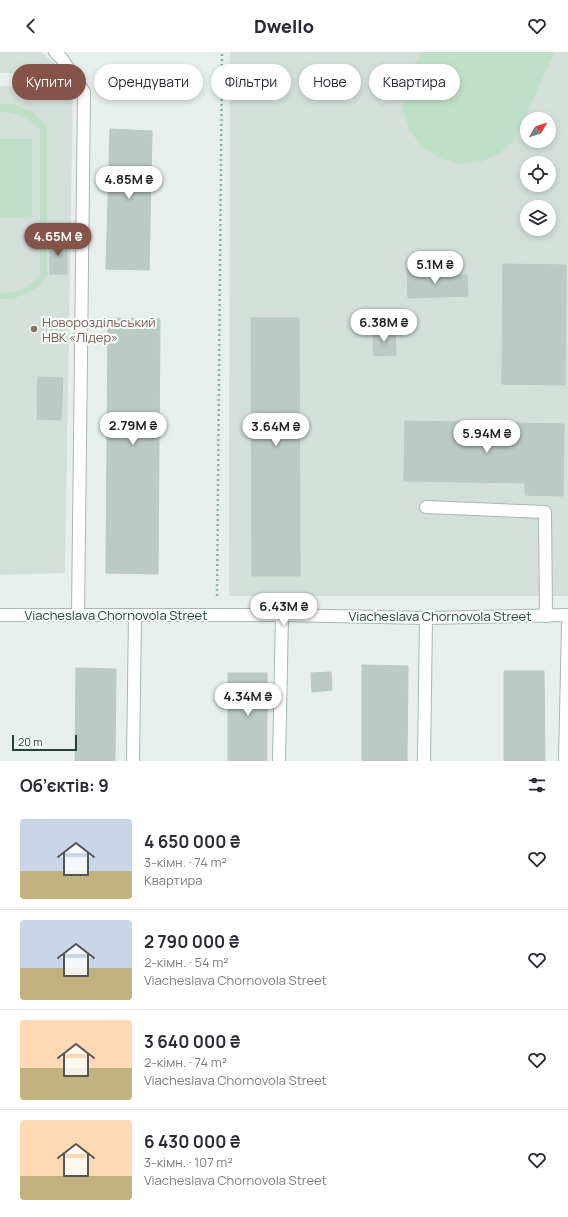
<!DOCTYPE html>
<html lang="uk">
<meta charset="utf-8">
<style>
:root{--surface:#fff;--page:#f2f2f3;--text:#2b2b33;--muted:#7c7c81;--line:#e1e1e2;--accent:#855347}
body{margin:0;font-family:Manrope,sans-serif;background:var(--page);color:var(--text);height:100vh;display:flex;flex-direction:column;font-size:15px;white-space:nowrap}
*{box-sizing:border-box;margin:0}
p{font-size:13px;color:var(--muted)}
.icon{flex:none;width:22px;height:22px;fill:none;stroke:currentColor;stroke-width:2;stroke-linecap:round;stroke-linejoin:round}
.map{position:relative;height:709px;overflow:hidden}
.side{display:flex;flex-direction:column;background:var(--surface);flex:1}
.side>*{flex:none}
.hud{position:absolute;left:12px;top:12px;width:544px;height:36px;display:flex;gap:8px}
.needle{width:26px;rotate:51deg}
.tools{position:absolute;left:520px;top:60px;display:grid;gap:8px}
.tools a{display:grid;place-items:center;width:36px;height:36px;border-radius:50%;background:var(--surface);box-shadow:0 2px 6px #0003;font-size:20px}
.scale{position:absolute;left:12px;bottom:10px;width:65px;box-sizing:border-box;padding-left:4px;border:2px solid #24423a;border-top:0;font-size:11px;line-height:14px;white-space:nowrap;color:#24423a;-webkit-text-stroke:3px #f7fbf9;paint-order:stroke}
.price{position:absolute;translate:-50% -34px;padding:0 9px;border-radius:14px;background:#fff;color:#222;font-size:13px;line-height:26px;filter:drop-shadow(0 1px 2px #0008)}
.price::after{content:'';position:absolute;left:50%;top:24px;width:12px;height:9px;margin-left:-6px;background:inherit;clip-path:polygon(0 0,100% 0,50% 100%)}
.price.selected{background:var(--accent);color:#fff}
ul{padding:0;list-style:none}
li{display:flex;align-items:center;gap:12px;height:100px;padding:0 20px}
li+li{border-top:1px solid var(--line)}
li span{display:grid;place-items:center;flex:none;width:112px;height:80px;border-radius:4px;color:#555}
li>.icon{margin-inline-start:auto}
span .icon{width:48px;height:48px;fill:#fffc;stroke-width:1}
li b{font-size:17px}
h2{display:flex;justify-content:space-between;align-items:center;height:48px;padding:0 20px;font-size:17px}
.pill{padding:0 14px;border-radius:18px;background:var(--surface);box-shadow:0 2px 6px #0003;font-size:14px;line-height:36px}
.pill.selected{background:var(--accent);color:#fff}
header{display:flex;justify-content:space-between;align-items:center;height:52px;padding:0 20px;background:var(--surface);font-size:18px;font-weight:800}
.map>svg:first-child{display:block}
.built{fill:#d4dfda;fill-rule:evenodd}
.green{fill:#bfe0c8}
.building{fill:#bbcac4;stroke:#b8c9c2}
.lines{fill:none;stroke-linecap:round;stroke-linejoin:round}
.lane-casing{stroke:#a8b8b2;stroke-width:14}
.street-casing{stroke:#a8b8b2;stroke-width:14}
.path{stroke:#86b3a5;stroke-width:2.5;stroke-dasharray:2 3;stroke-linecap:butt}
.lane{stroke:#fff;stroke-width:12}
.street{stroke:#fff;stroke-width:12}
.education-dot{fill:#8d6e63;stroke:#f7fbf9;stroke-width:1.5}
.labels{text-anchor:middle;dominant-baseline:central;stroke-width:4;stroke-linejoin:round;paint-order:stroke}
.education-label{font-size:13px;fill:#785e54;stroke:#f7fbf9;text-anchor:start}
.street-label{font-size:13px;fill:#24423a;stroke:#f7fbf9}
</style>
<header><svg class="icon" aria-label="back" viewBox="0 0 24 24"><path d="M15 5l-7 7 7 7"/></svg>Dwello<svg class="icon" aria-label="heart" viewBox="0 0 24 24"><path d="M12 20l-8-8c-3-5 5-10 8-4 3-6 11-1 8 4z"/></svg></header>
<div class="map">
<svg width="568" height="709" viewBox="0 0 568 709">
<rect width="100%" height="100%" fill="#e6efeb"/>
<g class="built">
<polygon points="0,0 41,0 65,21 0,21"/>
<path d="M230,0h338v544h-339zM527,67h22v22h-22zM527,111h22v22h-22zM527,155h22v22h-22z"/>
<polygon points="0,34 73,34 65,521 0,523"/>
</g>
<g class="green">
<polygon points="421,0 555,0 514,88 499,102 480,110 459,112 438,106 421,94 409,77 403,57 405,36"/>
<path d="M0,52h12l20,7 15,15v151l-13,13 -21,9h-13v-6c18,0 26,-5 40,-17v-147c-14,-11 -22,-17 -40,-17z"/>
<rect x="0" y="87" width="32" height="79"/>
</g>
<g class="building">
<polygon points="110,77 152,79 149,218 106,217"/>
<rect x="50" y="188" width="17" height="34"/>
<polygon points="503,212 566,213 565,333 502,332"/>
<polygon points="429,216 430,224 467,223 468,244 408,246 407,217"/>
<polygon points="108,266 160,267 158,522 106,521"/>
<polygon points="251,266 299,266 300,524 252,524"/>
<polygon points="395,278 396,303 374,304 373,279"/>
<polygon points="38,325 63,326 61,368 37,367"/>
<polygon points="405,369 564,372 563,444 525,443 525,431 404,429"/>
<polygon points="362,613 408,614 407,709 362,709"/>
<polygon points="76,616 116,617 115,709 75,709"/>
<polygon points="504,619 544,619 545,709 504,709"/>
<polygon points="331,620 332,638 312,640 311,621"/>
<rect x="228" y="621" width="39" height="88"/>
</g>
<g class="lines">
<defs>
<g id="lane">
<polyline points="55,0 62,7 84,40 78,563"/>
<polyline points="426,455 545,460 546,564"/>
<polyline points="133,709 135,563"/>
<polyline points="279,709 282,563"/>
<polyline points="424,709 426,566"/>
<polyline points="565,709 568,572"/>
</g>
<polyline id="street" points="0,563 282,563 426,566 568,563"/>
</defs>
<use href="#lane" class="lane-casing"/>
<use href="#street" class="street-casing"/>
<polyline class="path" points="217,544 222,0"/>
<use href="#lane" class="lane"/>
<use href="#street" class="street"/>
</g>
<circle class="education-dot" cx="34" cy="277" r="4"/>
<g class="labels">
<g class="education-label">
<text x="42" y="270">Новороздільський<tspan x="42" dy="15">НВК «Лідер»</tspan></text>
</g>
<g class="street-label">
<text x="116" y="563">Viacheslava Chornovola Street</text>
<text x="440" y="564">Viacheslava Chornovola Street</text>
</g>
</g>
</svg>
<div class="tools">
<a><svg class="needle" viewBox="-14 -14 28 28"><path d="M0-13l5 13h-10z" fill="#e53935"/><path d="M0 13l5-13h-10z" fill="#7c7c81"/></svg></a>
<a><svg class="icon" aria-label="locate" viewBox="0 0 24 24"><circle cx="12" cy="12" r="6"/><path d="M12 2v4M12 18v4M2 12h4M18 12h4"/></svg></a>
<a><svg class="icon" aria-label="layers" viewBox="0 0 24 24"><path d="M12 4l9 5-9 5-9-5zM3 14l9 5 9-5"/></svg></a>
</div>
<div class="scale">20 m</div>
<b class="price" style="left:129px;top:148px">4.85M ₴</b>
<b class="price selected" style="left:58px;top:205px">4.65M ₴</b>
<b class="price" style="left:435px;top:233px">5.1M ₴</b>
<b class="price" style="left:384px;top:291px">6.38M ₴</b>
<b class="price" style="left:133px;top:394px">2.79M ₴</b>
<b class="price" style="left:276px;top:395px">3.64M ₴</b>
<b class="price" style="left:487px;top:402px">5.94M ₴</b>
<b class="price" style="left:284px;top:575px">6.43M ₴</b>
<b class="price" style="left:248px;top:665px">4.34M ₴</b>
<div class="hud">
<a class="pill selected">Купити</a>
<a class="pill">Орендувати</a>
<a class="pill">Фільтри</a>
<a class="pill">Нове</a>
<a class="pill">Квартира</a>
</div>
</div>
<section class="side">
<h2>Об’єктів: 9<svg class="icon" aria-label="filters" viewBox="0 0 24 24"><path d="M4 7h16M4 17h16"/><circle cx="9" cy="7" r="2"/><circle cx="15" cy="17" r="2"/></svg></h2>
<ul>
<li><span style="background:linear-gradient(#c9d6e8 65%,#c2b280 0)"><svg class="icon" aria-label="home" viewBox="0 0 24 24"><path d="M3 11l9-7 9 7M6 9v11h12V9"/></svg></span><div><b>4 650 000 ₴</b><p>3-кімн. · 74 m²</p><p>Квартира</p></div><svg class="icon" aria-label="heart" viewBox="0 0 24 24"><path d="M12 20l-8-8c-3-5 5-10 8-4 3-6 11-1 8 4z"/></svg></li>
<li><span style="background:linear-gradient(#c9d6e8 60%,#c2b280 0)"><svg class="icon" aria-label="home" viewBox="0 0 24 24"><path d="M3 11l9-7 9 7M6 9v11h12V9"/></svg></span><div><b>2 790 000 ₴</b><p>2-кімн. · 54 m²</p><p>Viacheslava Chornovola Street</p></div><svg class="icon" aria-label="heart" viewBox="0 0 24 24"><path d="M12 20l-8-8c-3-5 5-10 8-4 3-6 11-1 8 4z"/></svg></li>
<li><span style="background:linear-gradient(#ffd9b3 60%,#c2b280 0)"><svg class="icon" aria-label="home" viewBox="0 0 24 24"><path d="M3 11l9-7 9 7M6 9v11h12V9"/></svg></span><div><b>3 640 000 ₴</b><p>2-кімн. · 74 m²</p><p>Viacheslava Chornovola Street</p></div><svg class="icon" aria-label="heart" viewBox="0 0 24 24"><path d="M12 20l-8-8c-3-5 5-10 8-4 3-6 11-1 8 4z"/></svg></li>
<li><span style="background:linear-gradient(#ffd9b3 70%,#c2b280 0)"><svg class="icon" aria-label="home" viewBox="0 0 24 24"><path d="M3 11l9-7 9 7M6 9v11h12V9"/></svg></span><div><b>6 430 000 ₴</b><p>3-кімн. · 107 m²</p><p>Viacheslava Chornovola Street</p></div><svg class="icon" aria-label="heart" viewBox="0 0 24 24"><path d="M12 20l-8-8c-3-5 5-10 8-4 3-6 11-1 8 4z"/></svg></li>
</ul>
</section>
